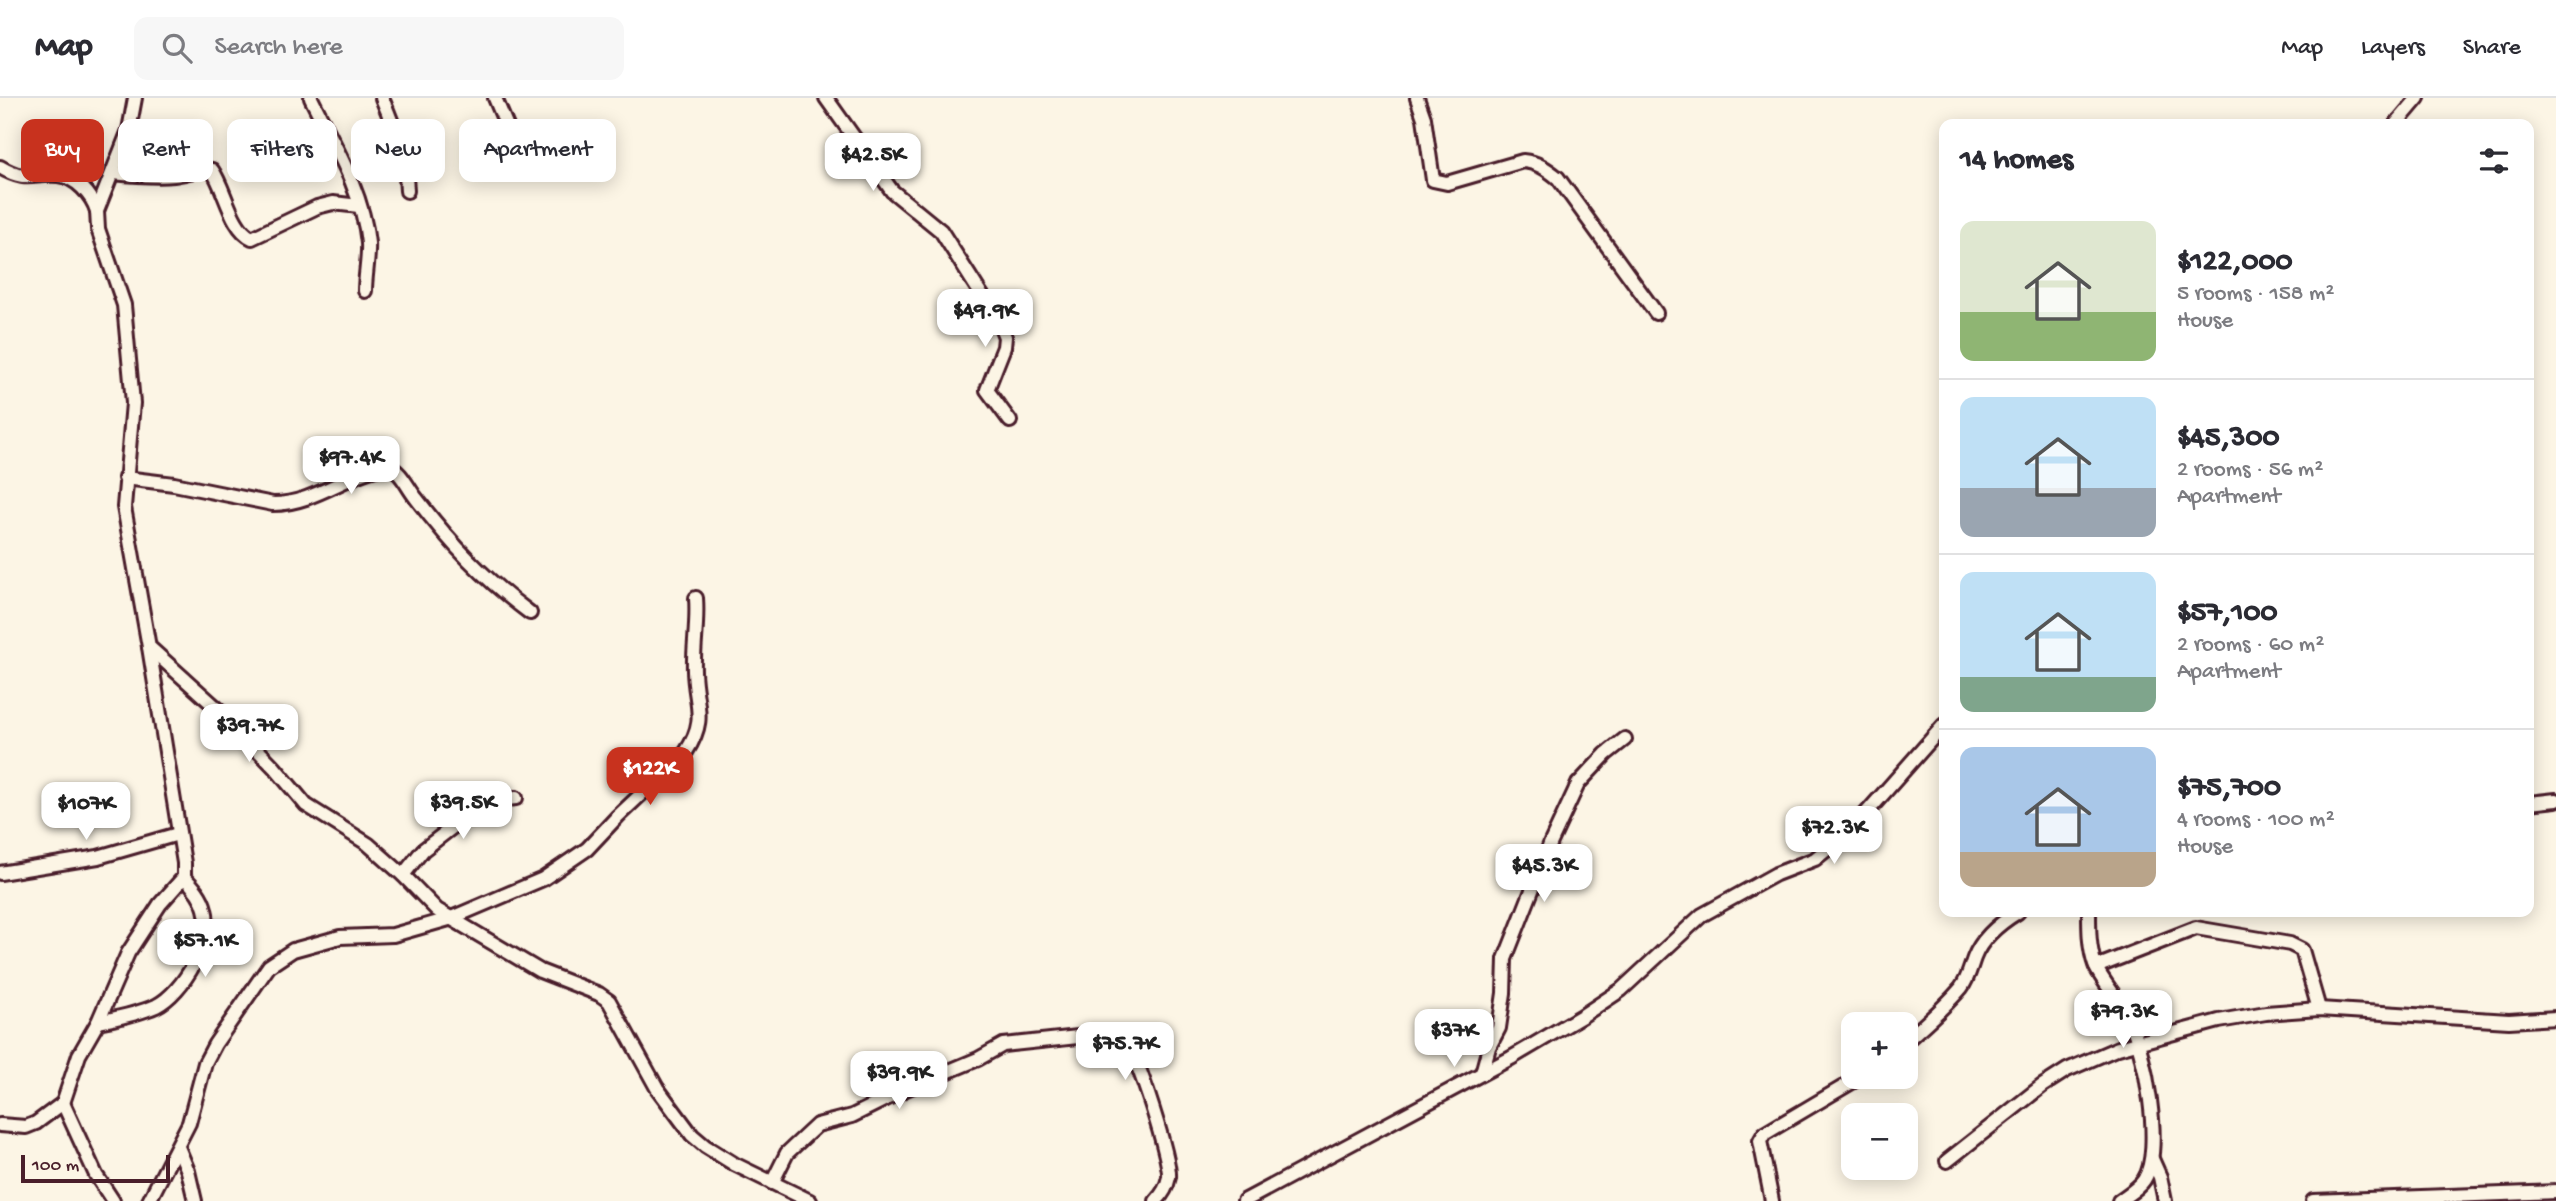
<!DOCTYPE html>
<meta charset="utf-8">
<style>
:root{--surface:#fff;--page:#f7f7f7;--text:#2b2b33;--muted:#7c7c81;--line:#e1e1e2;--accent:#c8321e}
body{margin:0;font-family:"Gochi Hand",sans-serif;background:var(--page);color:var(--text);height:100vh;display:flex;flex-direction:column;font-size:26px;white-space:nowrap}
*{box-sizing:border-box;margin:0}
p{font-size:23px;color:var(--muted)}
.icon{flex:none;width:38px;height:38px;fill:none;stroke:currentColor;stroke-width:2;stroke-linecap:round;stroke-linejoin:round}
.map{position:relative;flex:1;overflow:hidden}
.details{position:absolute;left:1939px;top:21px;width:595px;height:798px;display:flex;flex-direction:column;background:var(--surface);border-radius:14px;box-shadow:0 4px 18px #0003}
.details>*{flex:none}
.top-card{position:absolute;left:21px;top:21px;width:665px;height:63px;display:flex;gap:14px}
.fabs{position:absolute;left:1841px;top:914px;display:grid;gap:14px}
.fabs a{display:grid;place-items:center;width:77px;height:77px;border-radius:14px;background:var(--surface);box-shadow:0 4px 18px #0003;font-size:35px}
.scale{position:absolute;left:21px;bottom:18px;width:149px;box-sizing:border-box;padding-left:7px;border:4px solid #4a1f2b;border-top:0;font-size:19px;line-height:24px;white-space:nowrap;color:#4a1f2b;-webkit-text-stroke:5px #fcf5e5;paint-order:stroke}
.price{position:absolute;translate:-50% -60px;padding:0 16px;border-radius:14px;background:#fff;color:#222;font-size:23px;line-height:46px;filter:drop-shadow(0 2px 4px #0008)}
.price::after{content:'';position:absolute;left:50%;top:42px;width:21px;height:16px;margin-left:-10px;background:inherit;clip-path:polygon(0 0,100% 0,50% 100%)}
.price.on{background:var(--accent);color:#fff}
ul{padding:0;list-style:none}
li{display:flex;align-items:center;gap:21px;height:175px;padding:0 21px}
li+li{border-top:2px solid var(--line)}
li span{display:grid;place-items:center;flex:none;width:196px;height:140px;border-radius:14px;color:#555}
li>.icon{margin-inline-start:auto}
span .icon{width:84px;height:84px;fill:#fffc;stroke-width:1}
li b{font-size:30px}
h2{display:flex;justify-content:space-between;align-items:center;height:84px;padding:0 21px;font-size:30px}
.pill{padding:0 24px;border-radius:14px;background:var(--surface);box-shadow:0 4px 18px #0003;font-size:24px;line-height:63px}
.pill.on{background:var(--accent);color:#fff}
header{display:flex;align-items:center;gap:42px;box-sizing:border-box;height:98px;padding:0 35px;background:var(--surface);border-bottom:2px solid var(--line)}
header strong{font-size:33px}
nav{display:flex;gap:38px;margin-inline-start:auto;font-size:24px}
.search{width:490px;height:63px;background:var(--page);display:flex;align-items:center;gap:18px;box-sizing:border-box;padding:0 24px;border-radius:14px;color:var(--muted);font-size:26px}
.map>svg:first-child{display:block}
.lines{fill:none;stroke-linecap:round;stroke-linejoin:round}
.minor-casing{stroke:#4a1f2b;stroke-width:18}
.minor{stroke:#fcf5e5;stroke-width:12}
</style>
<header>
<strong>Map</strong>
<div class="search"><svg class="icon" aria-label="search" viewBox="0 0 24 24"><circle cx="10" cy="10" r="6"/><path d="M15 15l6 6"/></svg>Search here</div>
<nav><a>Map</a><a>Layers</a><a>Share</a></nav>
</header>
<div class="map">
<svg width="2556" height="1103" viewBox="0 0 2556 1103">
<rect width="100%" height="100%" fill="#fcf5e5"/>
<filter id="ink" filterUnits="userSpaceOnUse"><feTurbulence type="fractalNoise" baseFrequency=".0143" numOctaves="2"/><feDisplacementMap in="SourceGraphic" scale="14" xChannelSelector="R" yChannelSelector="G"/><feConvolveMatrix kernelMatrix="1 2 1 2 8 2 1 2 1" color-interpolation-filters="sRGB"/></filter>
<g filter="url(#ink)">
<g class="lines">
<defs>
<g id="minor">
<polyline points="135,0 129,32 97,113 98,131 124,207 133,305 124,409 149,549 219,612 275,670 306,707 368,746 403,777 437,812 540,873 599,896 609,903 657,990 692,1037 705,1048 734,1066 810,1103"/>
<path d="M311,0c22,45 52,94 57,145 1,14 -3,33 -3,48"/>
<path d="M382,0c13,31 24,59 25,93"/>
<polyline points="495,0 508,31"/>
<polyline points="826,0 892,93 941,133 1000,226 1005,239 1004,249 987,292 1010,323"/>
<path d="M1417,0l7,20 9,62 14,3 76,-22c14,1 24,8 35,17l98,135"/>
<polyline points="2396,26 2418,0"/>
<path d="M0,69c27,16 33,6 58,8 18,2 34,20 39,36"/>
<path d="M113,75c20,2 41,4 61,2 13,-1 26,-8 38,-5 13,18 19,59 40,68l65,-31 16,-4 26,3"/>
<path d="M125,380l49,6 99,20c41,0 75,-31 115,-38 14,6 19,21 28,32 36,47 67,80 114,115"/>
<polyline points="2529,705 2556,702"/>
<polyline points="0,775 98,759 178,736"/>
<polyline points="403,777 423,752 454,728 479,704 516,700"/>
<path d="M2089,814c0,17 0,36 6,53 7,17 25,35 34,54 16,32 35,131 15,161 -6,9 -17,15 -25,21"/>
<polyline points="2096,869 2196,830 2290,846 2302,852 2319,911"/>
<path d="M98,924c19,-4 40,-8 58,-16 27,-13 58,-67 49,-97 -3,-13 -12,-23 -21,-32"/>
<path d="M1906,943c18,-16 39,-34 55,-53 7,-9 9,-19 13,-30 8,-21 26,-35 44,-46"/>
<polyline points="1482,975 1489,949 1499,930 1504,895 1505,861 1551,744 1578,686 1606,656 1625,641"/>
<polyline points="63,1005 96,1077 113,1103"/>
<polyline points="0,1027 26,1029 36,1025 63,1005 79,957 98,924 128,855 160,806 184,779 184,765 149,549"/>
<polyline points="178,1049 188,1073 195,1103"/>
<polyline points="2152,1061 2160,1079 2165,1103"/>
<polyline points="1947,1063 2042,988 2067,972 2118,950 2219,923 2266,915 2319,911 2509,923 2556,920"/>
<path d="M772,1085l15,-30 30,-28 35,-9 54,-27 72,-30 25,-14 103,-11c7,2 14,3 20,8 11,11 45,119 43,135 -2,10 -6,17 -13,24"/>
<path d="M149,1103l40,-78 16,-60 10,-19 54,-78 24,-16 47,-13 53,-2 56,-16 94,-40 44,-30 31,-33 68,-64c22,-34 9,-46 8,-81 -1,-24 4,-48 2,-73"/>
<polyline points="1244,1103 1511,960 1582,918 1621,892 1702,817 1776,776 1815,761 1854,729 1944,627"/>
<polyline points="1772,1103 1760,1043 1764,1036 1862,978"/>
<polyline points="2313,1103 2556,1094"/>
</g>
</defs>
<use href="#minor" class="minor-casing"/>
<use href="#minor" class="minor"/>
</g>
</g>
</svg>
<div class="fabs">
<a>+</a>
<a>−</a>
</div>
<div class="scale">100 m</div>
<b class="price" style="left:873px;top:95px">$42.5K</b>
<b class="price" style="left:985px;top:251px">$49.9K</b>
<b class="price" style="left:351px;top:398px">$97.4K</b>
<b class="price" style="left:249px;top:666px">$39.7K</b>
<b class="price on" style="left:650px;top:709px">$122K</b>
<b class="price" style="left:463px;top:743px">$39.5K</b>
<b class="price" style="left:86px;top:744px">$107K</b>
<b class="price" style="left:1834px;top:768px">$72.3K</b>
<b class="price" style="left:1544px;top:806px">$45.3K</b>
<b class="price" style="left:205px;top:881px">$57.1K</b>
<b class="price" style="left:2123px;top:952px">$79.3K</b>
<b class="price" style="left:1454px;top:971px">$37K</b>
<b class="price" style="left:1125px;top:984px">$75.7K</b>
<b class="price" style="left:899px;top:1013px">$39.9K</b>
<div class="top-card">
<a class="pill on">Buy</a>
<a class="pill">Rent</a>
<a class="pill">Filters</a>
<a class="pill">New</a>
<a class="pill">Apartment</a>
</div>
<section class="details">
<h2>14 homes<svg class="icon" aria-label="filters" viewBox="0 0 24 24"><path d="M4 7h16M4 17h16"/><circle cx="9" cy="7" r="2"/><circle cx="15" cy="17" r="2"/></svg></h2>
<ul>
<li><span style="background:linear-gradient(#dfe7d0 65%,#8fb573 0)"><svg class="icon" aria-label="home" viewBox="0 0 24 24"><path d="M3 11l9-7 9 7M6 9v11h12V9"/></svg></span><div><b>$122,000</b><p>5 rooms · 158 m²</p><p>House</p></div></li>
<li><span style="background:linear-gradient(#bfe0f5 65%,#9aa5b1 0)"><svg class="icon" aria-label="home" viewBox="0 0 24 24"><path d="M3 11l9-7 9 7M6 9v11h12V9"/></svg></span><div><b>$45,300</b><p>2 rooms · 56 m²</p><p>Apartment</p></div></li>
<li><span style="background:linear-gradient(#bfe0f5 75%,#7fa58c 0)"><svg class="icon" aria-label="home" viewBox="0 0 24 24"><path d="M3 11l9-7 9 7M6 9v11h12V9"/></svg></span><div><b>$57,100</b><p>2 rooms · 60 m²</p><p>Apartment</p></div></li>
<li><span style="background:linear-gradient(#a9c7e8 75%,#b9a48a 0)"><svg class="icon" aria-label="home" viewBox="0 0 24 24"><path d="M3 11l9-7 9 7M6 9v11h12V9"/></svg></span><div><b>$75,700</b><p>4 rooms · 100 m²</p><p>House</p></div></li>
</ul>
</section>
</div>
